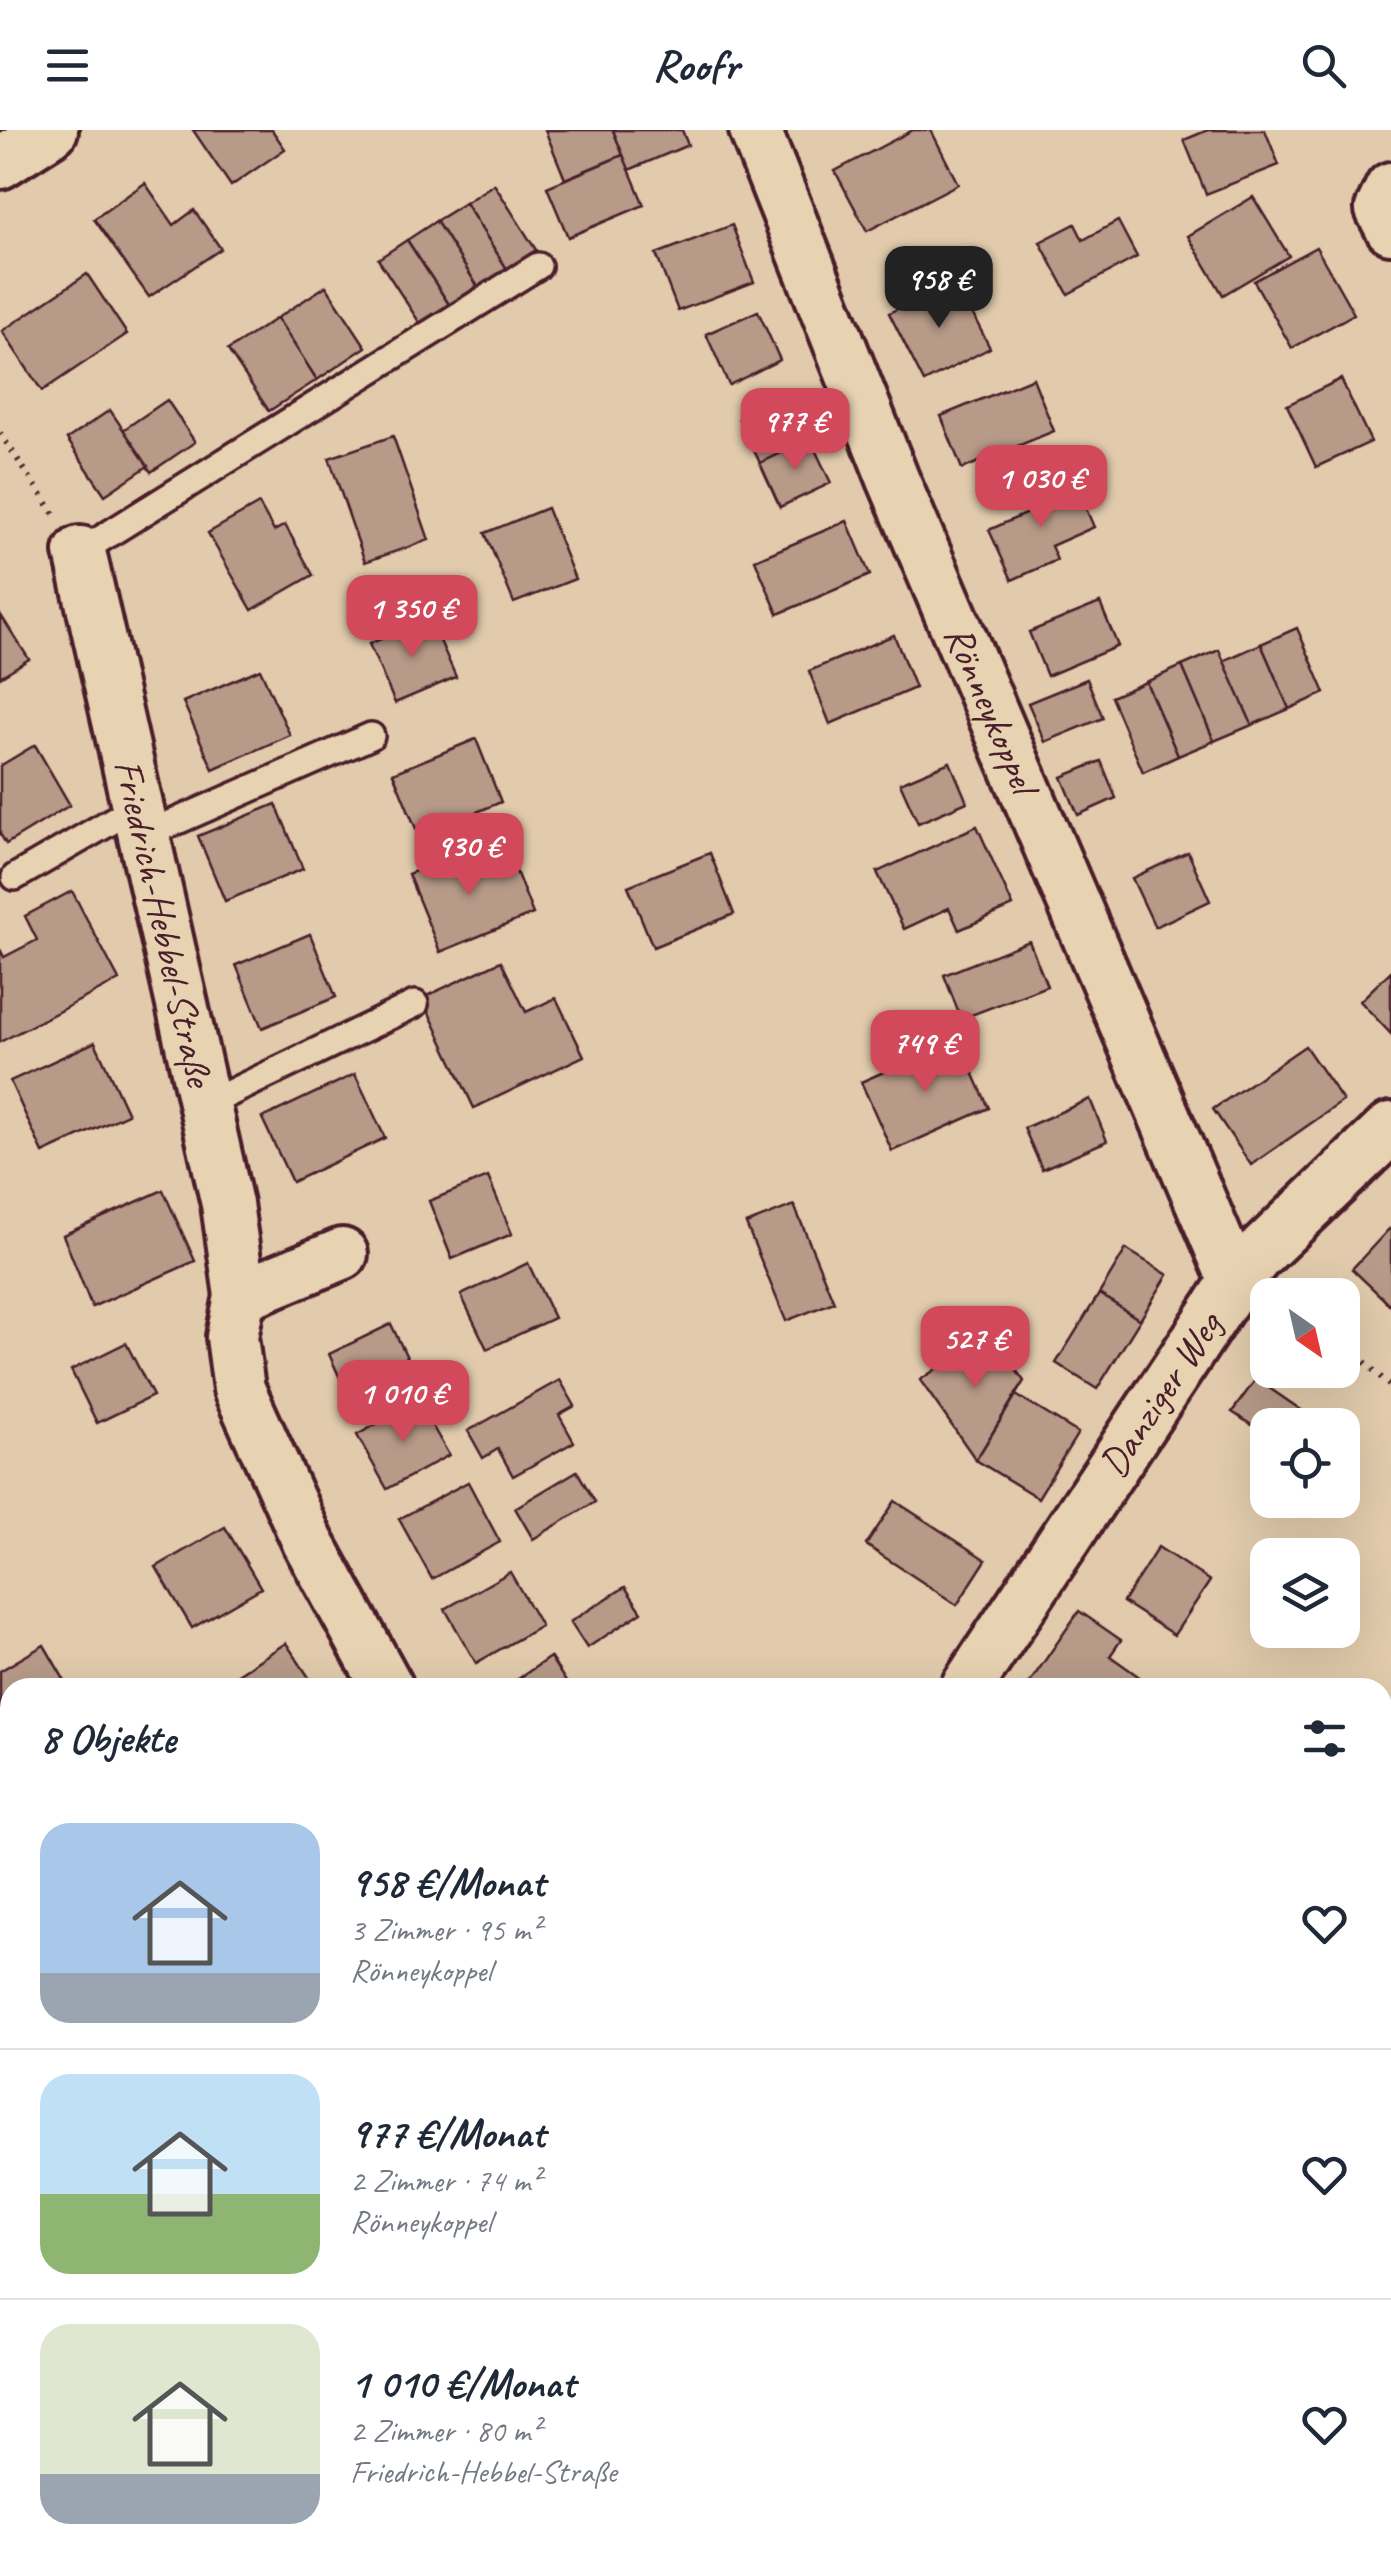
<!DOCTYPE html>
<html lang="de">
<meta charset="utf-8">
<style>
:root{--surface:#fff;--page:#f6f6f7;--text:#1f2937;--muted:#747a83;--line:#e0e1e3;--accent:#d1495b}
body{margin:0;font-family:Caveat,sans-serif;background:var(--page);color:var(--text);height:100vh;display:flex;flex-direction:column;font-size:38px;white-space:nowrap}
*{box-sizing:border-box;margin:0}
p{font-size:32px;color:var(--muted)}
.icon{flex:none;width:55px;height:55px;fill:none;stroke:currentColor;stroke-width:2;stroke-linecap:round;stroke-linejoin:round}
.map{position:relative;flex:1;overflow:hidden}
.sheet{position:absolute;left:0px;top:1548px;width:1392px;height:892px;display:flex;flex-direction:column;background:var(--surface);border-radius:30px 30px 0 0;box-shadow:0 10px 40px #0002}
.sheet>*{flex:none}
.needle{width:65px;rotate:146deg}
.buttons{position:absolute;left:1250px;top:1148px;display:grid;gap:20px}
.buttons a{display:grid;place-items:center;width:110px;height:110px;border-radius:20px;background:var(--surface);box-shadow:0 10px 40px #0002;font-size:50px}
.price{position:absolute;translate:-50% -85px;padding:0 22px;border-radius:20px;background:var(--accent);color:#fff;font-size:32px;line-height:65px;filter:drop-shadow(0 2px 5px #0008)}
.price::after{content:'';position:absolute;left:50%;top:60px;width:30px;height:22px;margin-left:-15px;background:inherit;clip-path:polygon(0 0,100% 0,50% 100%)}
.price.selected{background:#222;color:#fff}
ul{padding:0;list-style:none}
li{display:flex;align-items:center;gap:30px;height:250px;padding:0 40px}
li+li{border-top:2px solid var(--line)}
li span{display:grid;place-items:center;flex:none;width:280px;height:200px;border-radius:30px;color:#555}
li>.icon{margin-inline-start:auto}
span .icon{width:120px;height:120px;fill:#fffc;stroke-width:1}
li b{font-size:42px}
h2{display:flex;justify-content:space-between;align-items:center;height:120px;padding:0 40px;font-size:42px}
header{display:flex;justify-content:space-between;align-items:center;height:130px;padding:0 40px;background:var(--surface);font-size:45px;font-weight:600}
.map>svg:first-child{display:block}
.building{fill:#b79a88;stroke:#4a1f2b;stroke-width:2.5}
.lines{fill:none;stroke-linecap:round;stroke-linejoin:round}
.service-casing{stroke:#4a1f2b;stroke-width:32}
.minor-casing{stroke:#4a1f2b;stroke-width:58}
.tertiary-casing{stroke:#4a1f2b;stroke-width:62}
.path{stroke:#4a1f2b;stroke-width:6;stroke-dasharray:2.5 8;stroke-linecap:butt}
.service{stroke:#e7d2b1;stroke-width:25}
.minor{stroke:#e7d2b1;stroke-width:50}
.tertiary{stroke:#e7d2b1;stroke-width:55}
.labels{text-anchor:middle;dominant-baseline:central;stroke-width:8;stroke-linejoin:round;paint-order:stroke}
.street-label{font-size:40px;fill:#4a1f2b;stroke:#e7d2b1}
</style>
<header><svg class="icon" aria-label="menu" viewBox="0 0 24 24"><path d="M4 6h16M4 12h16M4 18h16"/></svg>Roofr<svg class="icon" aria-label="search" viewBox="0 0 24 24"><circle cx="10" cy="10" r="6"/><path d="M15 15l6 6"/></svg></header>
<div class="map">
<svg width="1391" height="2438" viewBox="0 0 1391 2438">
<rect width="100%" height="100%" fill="#e1cbac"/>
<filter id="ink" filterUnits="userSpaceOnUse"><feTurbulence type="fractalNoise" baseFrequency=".01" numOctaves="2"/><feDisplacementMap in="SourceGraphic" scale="20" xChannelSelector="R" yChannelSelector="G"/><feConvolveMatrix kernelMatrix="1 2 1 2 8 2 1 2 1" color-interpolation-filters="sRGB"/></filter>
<g filter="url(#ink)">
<g class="building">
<polygon points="193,0 272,0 285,19 231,56"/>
<polygon points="545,0 613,0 623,25 565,49"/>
<polygon points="613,0 682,0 688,15 629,40"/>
<polygon points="913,0 931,0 958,54 867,101 835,41"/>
<polygon points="1208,0 1265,0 1279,35 1206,64 1184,10"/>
<polygon points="623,25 644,75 568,107 547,57"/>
<polygon points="145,53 174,95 194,80 221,119 149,167 94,89"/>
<polygon points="494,54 536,120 507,139 465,73"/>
<polygon points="1253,67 1289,126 1223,165 1188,106"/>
<polygon points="465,73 507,139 478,157 436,91"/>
<polygon points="436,91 478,157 450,176 407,110"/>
<polygon points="1118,91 1137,127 1068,164 1040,112 1075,94 1083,110"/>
<polygon points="732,95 754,152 678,181 656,124"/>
<polygon points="407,110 450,176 421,195 378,129"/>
<polygon points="1316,117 1354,184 1292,218 1254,151"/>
<polygon points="87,144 127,204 42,261 2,201"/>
<polygon points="955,150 990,218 924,252 889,183"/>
<polygon points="326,156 366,217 317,250 277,188"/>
<polygon points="758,181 780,230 729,255 706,204"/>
<polygon points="277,188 317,250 269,281 228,220"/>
<polygon points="1033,248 1054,301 962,339 941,286"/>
<polygon points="1341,249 1371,312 1316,337 1287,275"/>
<polygon points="790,265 810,309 760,333 739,289"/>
<polygon points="167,270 195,312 151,342 123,300"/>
<polygon points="110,280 148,336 105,365 67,309"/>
<polygon points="393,306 429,410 365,432 329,328"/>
<polygon points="810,309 831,353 780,377 760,333"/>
<polygon points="1074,351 1094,397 1051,416 1057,430 1012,450 989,400 1034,380 1030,371"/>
<polygon points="259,374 274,401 285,395 313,445 252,480 208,403"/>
<polygon points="547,378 575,449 514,473 485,403"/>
<polygon points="847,391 870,445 778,484 755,430"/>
<polygon points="1100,473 1118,516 1047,546 1029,502"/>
<polygon points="0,484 29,529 0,547"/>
<polygon points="430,488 456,547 395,573 369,514"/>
<polygon points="1297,498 1325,563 1289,579 1261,514"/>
<polygon points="894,505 915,558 830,594 809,541"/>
<polygon points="1261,514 1289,579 1252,595 1223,531"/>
<polygon points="1219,520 1252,595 1214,611 1182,536"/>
<polygon points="1182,536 1214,611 1178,626 1146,552"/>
<polygon points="260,539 290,605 213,639 183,572"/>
<polygon points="1087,549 1103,588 1045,612 1028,573"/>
<polygon points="1146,552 1178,626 1143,642 1111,567"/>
<polygon points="476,609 501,672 419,706 393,643"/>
<polygon points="35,615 70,675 6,714 0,704 0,636"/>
<polygon points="1101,631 1116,668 1078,685 1062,647"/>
<polygon points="950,632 967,672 918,693 900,653"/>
<polygon points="276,674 303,739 225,771 198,706"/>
<polygon points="977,696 1013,776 959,800 949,778 904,799 877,742"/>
<polygon points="466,721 473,736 508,721 533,784 440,822 408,744"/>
<polygon points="1188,722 1210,771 1155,797 1132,748"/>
<polygon points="710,723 734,784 653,817 628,756"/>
<polygon points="72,761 119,850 0,912 0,819 4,827 37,810 25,786"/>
<polygon points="310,804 336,867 262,898 236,835"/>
<polygon points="1029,811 1047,856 961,889 944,845"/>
<polygon points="501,831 526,882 556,868 584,926 474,978 422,868"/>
<polygon points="1391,841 1391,904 1360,871"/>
<polygon points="958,909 989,978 892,1021 861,952"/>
<polygon points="95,912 128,984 43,1023 10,951"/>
<polygon points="1305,916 1343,971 1251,1035 1213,979"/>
<polygon points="355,944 385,1008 292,1052 262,988"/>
<polygon points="1090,969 1107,1011 1042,1039 1024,998"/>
<polygon points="488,1047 512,1104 452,1129 429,1071"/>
<polygon points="163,1060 195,1131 92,1177 63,1105"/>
<polygon points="794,1075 834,1172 786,1191 746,1094"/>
<polygon points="1389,1099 1391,1101 1391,1176 1352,1139"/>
<polygon points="1126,1119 1168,1145 1140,1190 1099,1164"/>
<polygon points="528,1133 554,1188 487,1219 461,1165"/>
<polygon points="1099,1164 1140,1190 1097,1259 1056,1233"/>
<polygon points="391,1194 413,1240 350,1270 329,1224"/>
<polygon points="989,1203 1024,1251 976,1330 920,1250"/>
<polygon points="126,1213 153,1266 97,1293 71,1240"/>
<polygon points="1256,1249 1323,1295 1268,1295 1268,1306 1232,1282"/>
<polygon points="560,1250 575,1276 559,1285 574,1312 513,1346 498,1319 483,1328 468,1301"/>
<polygon points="1016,1265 1078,1303 1038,1368 976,1330"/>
<polygon points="418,1271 449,1325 387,1359 357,1305"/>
<polygon points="577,1341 595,1372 533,1409 515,1378"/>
<polygon points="468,1352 500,1412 432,1449 399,1389"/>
<polygon points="895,1371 986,1430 957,1475 866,1415"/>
<polygon points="225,1397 261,1458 192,1498 156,1437"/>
<polygon points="1158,1417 1210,1451 1174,1505 1123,1472"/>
<polygon points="510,1442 541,1496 476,1533 445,1479"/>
<polygon points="625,1457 642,1482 587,1518 570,1492"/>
<polygon points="1079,1481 1121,1510 1110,1526 1155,1558 1031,1558 1028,1555"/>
<polygon points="286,1513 316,1558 220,1558 219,1556"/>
<polygon points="44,1515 69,1558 10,1558 10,1607 0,1590 0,1541"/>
<polygon points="550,1527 570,1558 505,1558"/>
<polygon points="1382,1599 1391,1608 1391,1673 1382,1664"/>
<polygon points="0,1946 10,1959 10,2000 0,2007"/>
<polygon points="1391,2117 1391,2156 1382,2148 1382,2125"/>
<polygon points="10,2145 10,2209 0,2196 0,2152"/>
<polygon points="1382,2202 1391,2210 1391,2231 1382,2240"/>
<polygon points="1382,2389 1391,2399 1391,2438 1331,2438 1324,2430 1382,2430"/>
<polygon points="16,2430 86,2430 92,2438 14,2438 11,2434"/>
<polygon points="154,2430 275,2430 265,2438 145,2438"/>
<polygon points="655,2430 687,2430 676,2438 661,2438"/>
<polygon points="824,2430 886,2430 891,2436 888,2438 815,2438"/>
<polygon points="1069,2430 1154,2430 1139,2438 1073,2438"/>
</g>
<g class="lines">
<defs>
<g id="service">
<polyline points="80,422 538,136"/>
<polyline points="143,706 371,606"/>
<polyline points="15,747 136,677"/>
<polyline points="205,975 415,874"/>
</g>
<g id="minor">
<path id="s1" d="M755,0l138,349 342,803"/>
<polyline points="0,33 52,0"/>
<polyline points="1391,58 1381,79 1391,98"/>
<path id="s2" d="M80,422l147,652 13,92 -8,41 7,52 69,153 80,146"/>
<polyline points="240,1166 342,1124"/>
<path id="s3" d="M966,1558l269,-406 21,-25 135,-129"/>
<polyline points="1382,1762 1391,1753"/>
<polyline points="1382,2299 1391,2289"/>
<polyline points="0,2365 10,2359"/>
<polyline points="750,2438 758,2430"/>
<polyline points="1220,2438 1231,2430"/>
</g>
<g id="tertiary">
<polyline points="0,1769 10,1782"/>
<polyline points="526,2430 532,2438"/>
</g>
</defs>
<use href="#service" class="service-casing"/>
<use href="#minor" class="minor-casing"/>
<use href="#tertiary" class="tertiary-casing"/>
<g class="path">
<polyline points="0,303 55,385"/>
<polyline points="1342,1210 1391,1257"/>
</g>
<use href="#service" class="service"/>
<use href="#minor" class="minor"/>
<use href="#tertiary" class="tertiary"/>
</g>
</g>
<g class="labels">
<g class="street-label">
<text stroke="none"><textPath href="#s1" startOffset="625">Rönneykoppel</textPath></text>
<text stroke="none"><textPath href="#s2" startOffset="380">Friedrich-Hebbel-Straße</textPath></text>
<text stroke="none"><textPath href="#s3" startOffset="352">Danziger Weg</textPath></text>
</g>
</g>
</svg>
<div class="buttons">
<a><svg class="needle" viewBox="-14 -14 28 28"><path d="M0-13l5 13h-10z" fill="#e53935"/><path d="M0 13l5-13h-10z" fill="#747a83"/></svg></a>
<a><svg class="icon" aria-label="locate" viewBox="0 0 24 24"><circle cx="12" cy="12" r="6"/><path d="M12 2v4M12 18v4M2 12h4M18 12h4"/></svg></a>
<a><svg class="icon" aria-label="layers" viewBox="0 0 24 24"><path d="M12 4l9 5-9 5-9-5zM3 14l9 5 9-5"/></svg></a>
</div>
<b class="price selected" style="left:939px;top:201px">958 €</b>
<b class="price" style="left:795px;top:343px">977 €</b>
<b class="price" style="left:1041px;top:400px">1 030 €</b>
<b class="price" style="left:412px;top:530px">1 350 €</b>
<b class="price" style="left:469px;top:768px">930 €</b>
<b class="price" style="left:925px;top:965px">749 €</b>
<b class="price" style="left:975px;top:1261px">527 €</b>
<b class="price" style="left:403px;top:1315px">1 010 €</b>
<section class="sheet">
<h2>8 Objekte<svg class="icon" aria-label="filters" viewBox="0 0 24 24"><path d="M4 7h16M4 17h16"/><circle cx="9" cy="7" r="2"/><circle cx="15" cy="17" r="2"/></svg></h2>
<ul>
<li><span style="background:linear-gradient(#a9c7e8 75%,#9aa5b1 0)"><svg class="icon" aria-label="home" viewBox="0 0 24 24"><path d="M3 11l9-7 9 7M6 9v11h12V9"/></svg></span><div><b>958 €/Monat</b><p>3 Zimmer · 95 m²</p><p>Rönneykoppel</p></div><svg class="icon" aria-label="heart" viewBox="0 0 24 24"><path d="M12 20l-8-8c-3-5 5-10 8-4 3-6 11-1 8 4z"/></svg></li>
<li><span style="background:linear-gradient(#bfe0f5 60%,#8fb573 0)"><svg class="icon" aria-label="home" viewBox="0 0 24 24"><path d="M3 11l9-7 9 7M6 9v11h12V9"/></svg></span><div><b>977 €/Monat</b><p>2 Zimmer · 74 m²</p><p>Rönneykoppel</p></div><svg class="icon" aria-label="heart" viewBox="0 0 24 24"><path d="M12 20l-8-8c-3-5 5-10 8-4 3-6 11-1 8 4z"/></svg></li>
<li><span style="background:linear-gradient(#dfe7d0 75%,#9aa5b1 0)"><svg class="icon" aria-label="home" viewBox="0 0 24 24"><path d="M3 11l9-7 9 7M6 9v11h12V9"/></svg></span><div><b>1 010 €/Monat</b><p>2 Zimmer · 80 m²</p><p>Friedrich-Hebbel-Straße</p></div><svg class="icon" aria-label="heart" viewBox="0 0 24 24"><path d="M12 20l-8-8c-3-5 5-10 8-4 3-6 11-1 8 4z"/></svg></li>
</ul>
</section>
</div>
